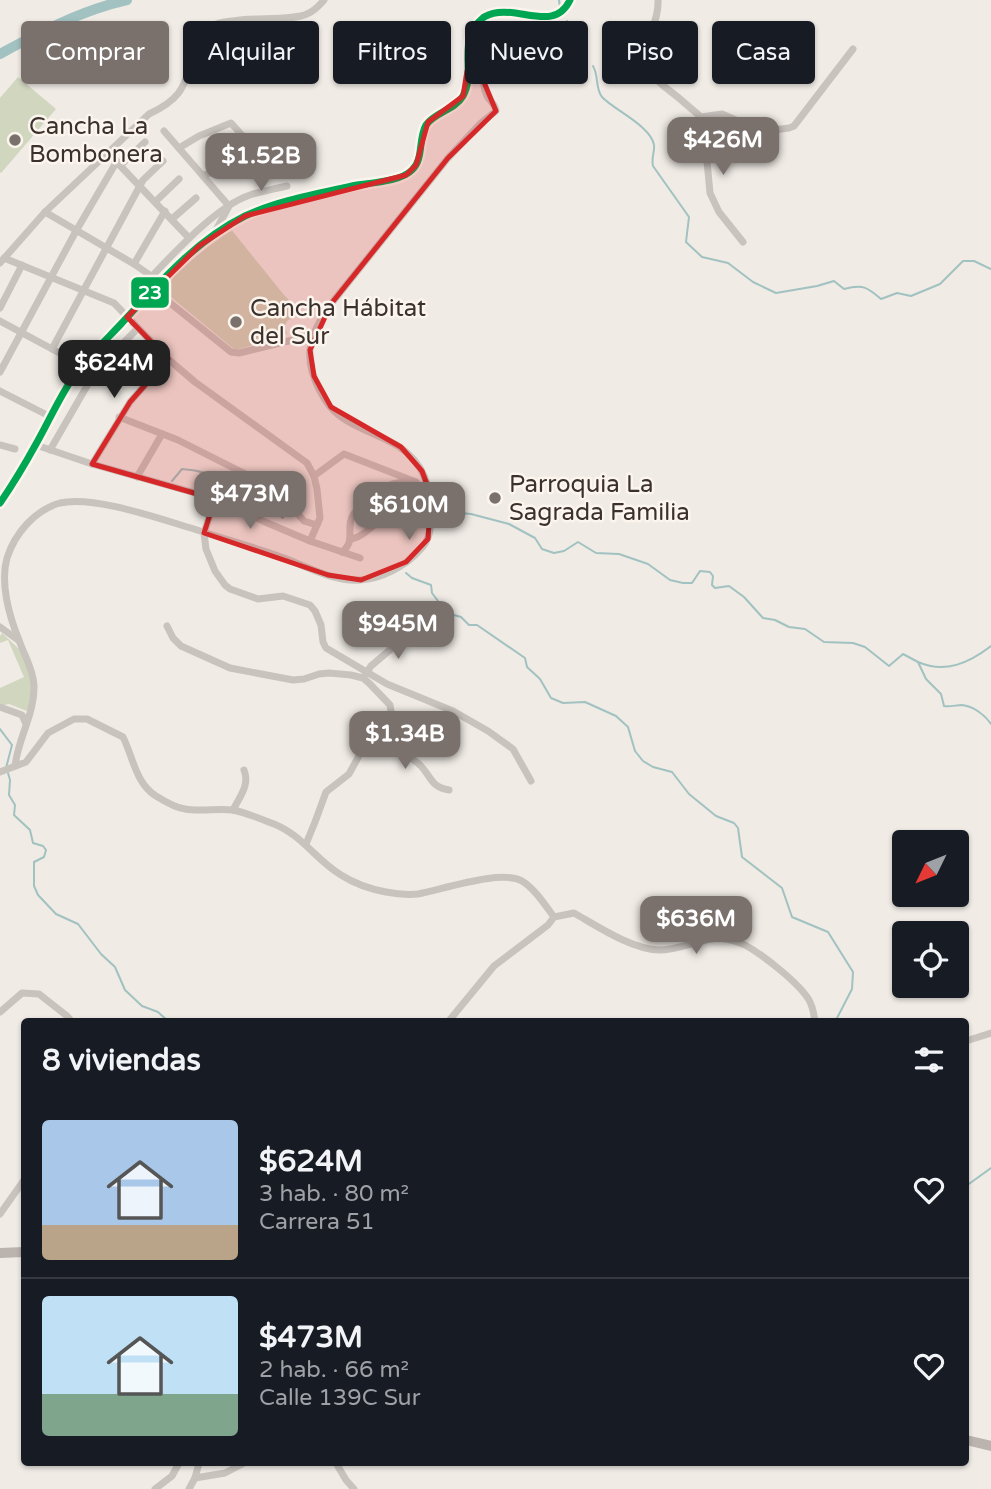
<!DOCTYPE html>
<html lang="es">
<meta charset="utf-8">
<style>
:root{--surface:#171b24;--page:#20242c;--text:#f1f3f6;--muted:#9ea1a6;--line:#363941;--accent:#7a716c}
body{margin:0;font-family:"Varela Round",sans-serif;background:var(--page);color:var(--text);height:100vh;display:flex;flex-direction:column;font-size:26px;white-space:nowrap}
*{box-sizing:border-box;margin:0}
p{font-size:23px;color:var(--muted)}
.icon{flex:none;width:38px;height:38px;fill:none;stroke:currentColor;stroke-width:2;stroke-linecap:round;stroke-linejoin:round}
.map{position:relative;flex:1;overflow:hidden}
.drawer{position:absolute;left:21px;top:1018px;width:948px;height:448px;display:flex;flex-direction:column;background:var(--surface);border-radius:7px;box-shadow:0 2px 5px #0004}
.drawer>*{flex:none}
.banner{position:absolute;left:21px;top:21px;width:950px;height:63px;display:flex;gap:14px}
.needle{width:46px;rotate:227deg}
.fabs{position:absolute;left:892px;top:830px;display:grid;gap:14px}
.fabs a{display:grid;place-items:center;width:77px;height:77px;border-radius:7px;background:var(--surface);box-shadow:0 2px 5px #0004;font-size:35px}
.price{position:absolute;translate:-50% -60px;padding:0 16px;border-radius:14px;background:var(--accent);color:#fff;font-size:23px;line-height:46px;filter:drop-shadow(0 2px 4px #0008)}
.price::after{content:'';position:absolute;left:50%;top:42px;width:21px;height:16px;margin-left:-10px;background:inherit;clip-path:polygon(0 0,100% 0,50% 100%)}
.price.on{background:#222;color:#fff}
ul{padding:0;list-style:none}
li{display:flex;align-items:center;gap:21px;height:175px;padding:0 21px}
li+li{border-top:2px solid var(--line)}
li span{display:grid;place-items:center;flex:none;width:196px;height:140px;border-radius:7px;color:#555}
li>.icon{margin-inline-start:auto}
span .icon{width:84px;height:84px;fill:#fffc;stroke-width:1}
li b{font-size:30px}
h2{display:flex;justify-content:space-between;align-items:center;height:84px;padding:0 21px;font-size:30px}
.chip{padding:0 24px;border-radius:7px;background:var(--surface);box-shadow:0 2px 5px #0004;font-size:24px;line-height:63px}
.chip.on{background:var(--accent);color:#fff}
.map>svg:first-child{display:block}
.green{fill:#d1d6bf}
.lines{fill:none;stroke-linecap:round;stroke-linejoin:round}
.stream{stroke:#a1c2c1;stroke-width:2}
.river{stroke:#a1c2c1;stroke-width:10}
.street{stroke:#c9c3be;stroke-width:7}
.secondary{stroke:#bab3ae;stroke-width:10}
.bus-1-casing{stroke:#fbf5ee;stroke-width:12}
.bus-1{stroke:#00a651;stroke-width:7}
.marked{fill:#d62828;fill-opacity:0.2;stroke:#d62828;stroke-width:5;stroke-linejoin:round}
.poi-dot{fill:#7a716c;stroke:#fbf5ee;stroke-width:2.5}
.labels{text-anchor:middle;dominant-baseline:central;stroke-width:5;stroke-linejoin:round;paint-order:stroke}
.poi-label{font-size:24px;fill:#3b302b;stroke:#fbf5ee;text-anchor:start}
.line-badge{stroke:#fbf5ee;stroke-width:2.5}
.badge-label{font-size:19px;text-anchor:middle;font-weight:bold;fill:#fff}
</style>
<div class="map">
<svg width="991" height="1489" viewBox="0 0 991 1489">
<rect width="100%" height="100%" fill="#f0ebe5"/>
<g class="green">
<polygon points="18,77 56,109 1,173 0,172 0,98"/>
<polygon points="230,228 284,295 298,309 292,319 288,320 285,325 287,334 271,339 269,341 235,350 166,293 165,289 171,282 173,277 212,240"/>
<polygon points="2,633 19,649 24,656 32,685 29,709 27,711 9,704 0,706 0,688 24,677 8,640 0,643 0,636"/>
</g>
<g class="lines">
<g class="stream">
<polyline points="559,0 560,7"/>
<polyline points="567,21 574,49 587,61"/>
<path d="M593,66c6,10 2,22 9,31 12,13 49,29 52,48 1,7 -3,12 -1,21l36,51 -3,25 16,15 26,6 25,19 23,11 41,-7 17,-5 10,8c19,-5 23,-2 37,10l16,-6 14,3 29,-12 23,-23h11l17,8"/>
<path d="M172,481l10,-12c38,2 72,26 101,49"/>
<path d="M436,506l7,2 7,4 21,2 38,10 26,14 7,11 12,4 10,-2 14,-9 18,11 23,1 29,10 22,16 13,3h9l8,-12 10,1 3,4 -1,9 3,3 14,-2 15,11 19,21 12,2 14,7 16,2 19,13 29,1 12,4 24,19 14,-12 15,8 8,17 15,15 3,12c7,1 12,-1 18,-1 11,1 23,10 29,19"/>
<polyline points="387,510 394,504"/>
<polyline points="406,573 412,578 431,585 432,593 447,613 461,617 469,625 477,625 525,658 527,667 540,679 551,698 563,703 585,702 616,716 628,727 635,751 643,761 653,767 672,772 689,794 716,816 734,823 738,828 742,857 782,888 792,917 828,932 853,972 852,989 835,1022"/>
<path d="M918,662c27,12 51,1 73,-16"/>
<polyline points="0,729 12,745 6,768"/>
<polyline points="8,773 10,780 9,795 15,805 14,815 30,830 33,843 43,846 46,850 44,857 34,862 34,886 38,895 56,914 78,924 101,954 115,967 125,990 142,1006 158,1012 169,1022"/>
<polyline points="966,1186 991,1168"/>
</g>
<path class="river" d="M0,54c40,-22 82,-44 127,-54"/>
<g class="street">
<path d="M658,0c1,15 -6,28 -10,42 -10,31 12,40 32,57 7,6 14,12 21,18l21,-3 16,7 36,9 15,-2 5,-2 59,-77"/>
<polyline points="701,117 704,129 710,193 719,212 743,242"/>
<polyline points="164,131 229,206 215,232"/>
<polyline points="179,148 199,136 231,123 259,154 230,163 203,176"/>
<polyline points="108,153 189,238"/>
<polyline points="121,165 145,142"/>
<polyline points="156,201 179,179"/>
<polyline points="45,212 134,264 154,278"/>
<polyline points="172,219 196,198"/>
<polyline points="4,258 114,303 168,359 195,382 307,463 314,476"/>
<path d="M0,263l45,-51 104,-98c43,-20 33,-36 51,-71 2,-4 4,-11 7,-14 7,-6 17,-7 26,-8 19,-4 59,0 74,-7 7,-3 12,-8 17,-14"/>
<polyline points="134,264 165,211"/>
<path d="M152,276c24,-25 65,-70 98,-81 12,-4 25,-6 37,-9"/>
<polyline points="154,290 231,352 239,353 313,335"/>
<polyline points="0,308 22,265"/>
<polyline points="0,321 82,365"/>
<polyline points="52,349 143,180 163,161"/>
<polyline points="0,372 76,231 117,161"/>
<polyline points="0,391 51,417"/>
<polyline points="119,417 178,440 267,485 281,495 304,521 317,525"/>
<polyline points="0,445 15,449"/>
<polyline points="36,445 92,464 227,502 265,522 310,541 360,558"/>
<polyline points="50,450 95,372 138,328"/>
<polyline points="92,464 130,402 168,359"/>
<polyline points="137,477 162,434"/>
<polyline points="215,499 204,533 206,549 215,571 225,585 230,589 258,599 283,596 310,605 315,611 321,625 323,642 326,648 387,684 453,711 488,731 513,749 531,781"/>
<path d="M350,539c13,-1 26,-17 37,-25"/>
<polyline points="310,541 320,518 317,489 314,476 344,454 416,482"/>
<path d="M342,552c14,-11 4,-22 10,-35 4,-9 29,-29 38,-32 7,-3 15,-3 22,-3"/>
<polyline points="167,626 173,638 181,646 230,668 293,680 304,679 319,674 329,673 351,675 363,678 369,683 390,705 391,711 389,715 367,736 360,754 349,774 326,792 315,822 306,844"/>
<polyline points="0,627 18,640"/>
<polyline points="365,675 371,666 391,649 388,629"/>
<polyline points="0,707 22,715 26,724"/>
<path d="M364,744l4,1c16,-8 27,2 40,11 4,3 9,6 13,10 11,12 10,21 28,24"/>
<path d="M15,766c3,-28 20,-52 19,-81 -1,-17 -10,-30 -15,-45 -10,-24 -19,-57 -12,-82 8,-25 28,-48 53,-55 33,-8 100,16 134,26 30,10 60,18 90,29 24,9 50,24 76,22 21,-1 46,-14 60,-30 11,-11 11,-24 11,-39 0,-33 -14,-57 -44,-71 -16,-8 -33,-13 -47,-24 -9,-6 -15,-15 -20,-25 -18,-34 -11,-57 11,-87l117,-146 33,-35 15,-12c-1,-8 -6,-9 -9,-15 -8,-17 4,-18 -20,-25"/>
<path d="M0,772l26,-10 22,-29 26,-14h13l36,18c10,20 13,47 33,59 8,5 20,12 29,13 16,3 32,-1 48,1 14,3 28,9 41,14 28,11 42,36 67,51 14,9 29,14 45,17 10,2 21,3 32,2 23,-4 84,-25 104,-13 13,8 23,24 32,36"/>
<path d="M233,810c7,-14 17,-25 11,-40"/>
<polyline points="0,1012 22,993 39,994 67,1016 72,1022"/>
<path d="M448,1022l46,-56 54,-41 6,-8 20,-4c23,13 57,36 85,37 20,0 39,-10 59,-12 9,1 19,3 27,7 18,10 54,38 64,55 4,7 5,14 6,22"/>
<polyline points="966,1041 991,1033"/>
<polyline points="0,1214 24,1180"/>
<polyline points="336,1463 346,1480 354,1489"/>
<polyline points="195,1478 199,1463"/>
<polyline points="155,1489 172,1476 179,1463"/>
<polyline points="189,1489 195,1478 225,1473 244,1463"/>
</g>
<g class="secondary">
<path d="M0,503c13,-19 25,-39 36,-59 12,-21 22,-44 36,-65 14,-20 32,-37 49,-55 37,-40 75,-84 124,-108 32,-15 71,-22 107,-30 16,-3 49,-4 60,-16 12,-11 6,-31 14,-45 9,-13 29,-15 37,-29 14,-25 -8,-55 21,-79 29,-17 69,19 86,-17"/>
<polyline points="0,1253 24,1252"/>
<polyline points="966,1440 991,1446"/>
</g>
<defs>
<path id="bus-1" d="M0,503c13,-19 25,-39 36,-59 12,-21 22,-44 36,-65 14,-20 32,-37 49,-55 37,-40 75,-84 124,-108 32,-15 71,-22 107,-30 16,-3 49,-4 60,-16 12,-11 6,-31 14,-45 9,-13 29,-15 37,-29 14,-25 -8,-55 21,-79 29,-17 69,19 86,-17"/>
</defs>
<use href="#bus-1" class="bus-1-casing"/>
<use href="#bus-1" class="bus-1"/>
</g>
<path class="marked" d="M467,71l14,4 15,36 -48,47 -117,146 -21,46 4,26 17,31 70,40 21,24 9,24 -3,44 -22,23 -45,18 -33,-5 -124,-42 11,-34 -123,-35 38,-62 38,-43 -41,-42 72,-71 46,-30 161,-41 10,-10 12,-43 35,-26z"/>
<g class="poi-dot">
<circle cx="15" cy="140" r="7"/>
<circle cx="236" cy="322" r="7"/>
<circle cx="495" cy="498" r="7"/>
</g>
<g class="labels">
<g class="poi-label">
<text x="29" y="126">Cancha La<tspan x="29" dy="28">Bombonera</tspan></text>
<text x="250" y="308">Cancha Hábitat<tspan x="250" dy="28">del Sur</tspan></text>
<text x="509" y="484">Parroquia La<tspan x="509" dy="28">Sagrada Familia</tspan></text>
</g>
</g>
<rect class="line-badge" x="130" y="276" width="40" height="33" rx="7" fill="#00a651"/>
<g class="badge-label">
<text x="150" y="299">23</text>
</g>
</svg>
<div class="fabs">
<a><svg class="needle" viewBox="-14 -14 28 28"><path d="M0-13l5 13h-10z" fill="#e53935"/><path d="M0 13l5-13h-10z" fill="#9ea1a6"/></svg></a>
<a><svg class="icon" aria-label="locate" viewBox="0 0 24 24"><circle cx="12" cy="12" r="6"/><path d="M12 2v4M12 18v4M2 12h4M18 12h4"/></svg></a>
</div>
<b class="price" style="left:723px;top:177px">$426M</b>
<b class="price" style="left:261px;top:193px">$1.52B</b>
<b class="price on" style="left:114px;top:400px">$624M</b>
<b class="price" style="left:250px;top:531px">$473M</b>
<b class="price" style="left:409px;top:542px">$610M</b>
<b class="price" style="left:398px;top:661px">$945M</b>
<b class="price" style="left:405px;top:771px">$1.34B</b>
<b class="price" style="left:696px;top:956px">$636M</b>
<div class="banner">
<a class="chip on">Comprar</a>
<a class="chip">Alquilar</a>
<a class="chip">Filtros</a>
<a class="chip">Nuevo</a>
<a class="chip">Piso</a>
<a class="chip">Casa</a>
</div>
<section class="drawer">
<h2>8 viviendas<svg class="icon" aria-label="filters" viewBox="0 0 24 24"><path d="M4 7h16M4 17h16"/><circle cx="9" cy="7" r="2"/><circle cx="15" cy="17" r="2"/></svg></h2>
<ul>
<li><span style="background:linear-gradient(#a9c7e8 75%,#b9a48a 0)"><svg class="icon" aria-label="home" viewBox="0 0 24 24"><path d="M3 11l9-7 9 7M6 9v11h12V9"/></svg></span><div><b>$624M</b><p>3 hab. · 80 m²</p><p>Carrera 51</p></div><svg class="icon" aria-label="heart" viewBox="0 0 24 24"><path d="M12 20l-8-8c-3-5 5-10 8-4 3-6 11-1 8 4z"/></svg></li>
<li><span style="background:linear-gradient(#bfe0f5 70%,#7fa58c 0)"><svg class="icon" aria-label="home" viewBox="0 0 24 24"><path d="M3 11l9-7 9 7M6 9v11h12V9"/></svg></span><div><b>$473M</b><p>2 hab. · 66 m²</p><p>Calle 139C Sur</p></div><svg class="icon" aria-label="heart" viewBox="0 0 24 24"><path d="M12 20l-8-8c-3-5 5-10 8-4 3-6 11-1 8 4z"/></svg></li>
</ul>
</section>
</div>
